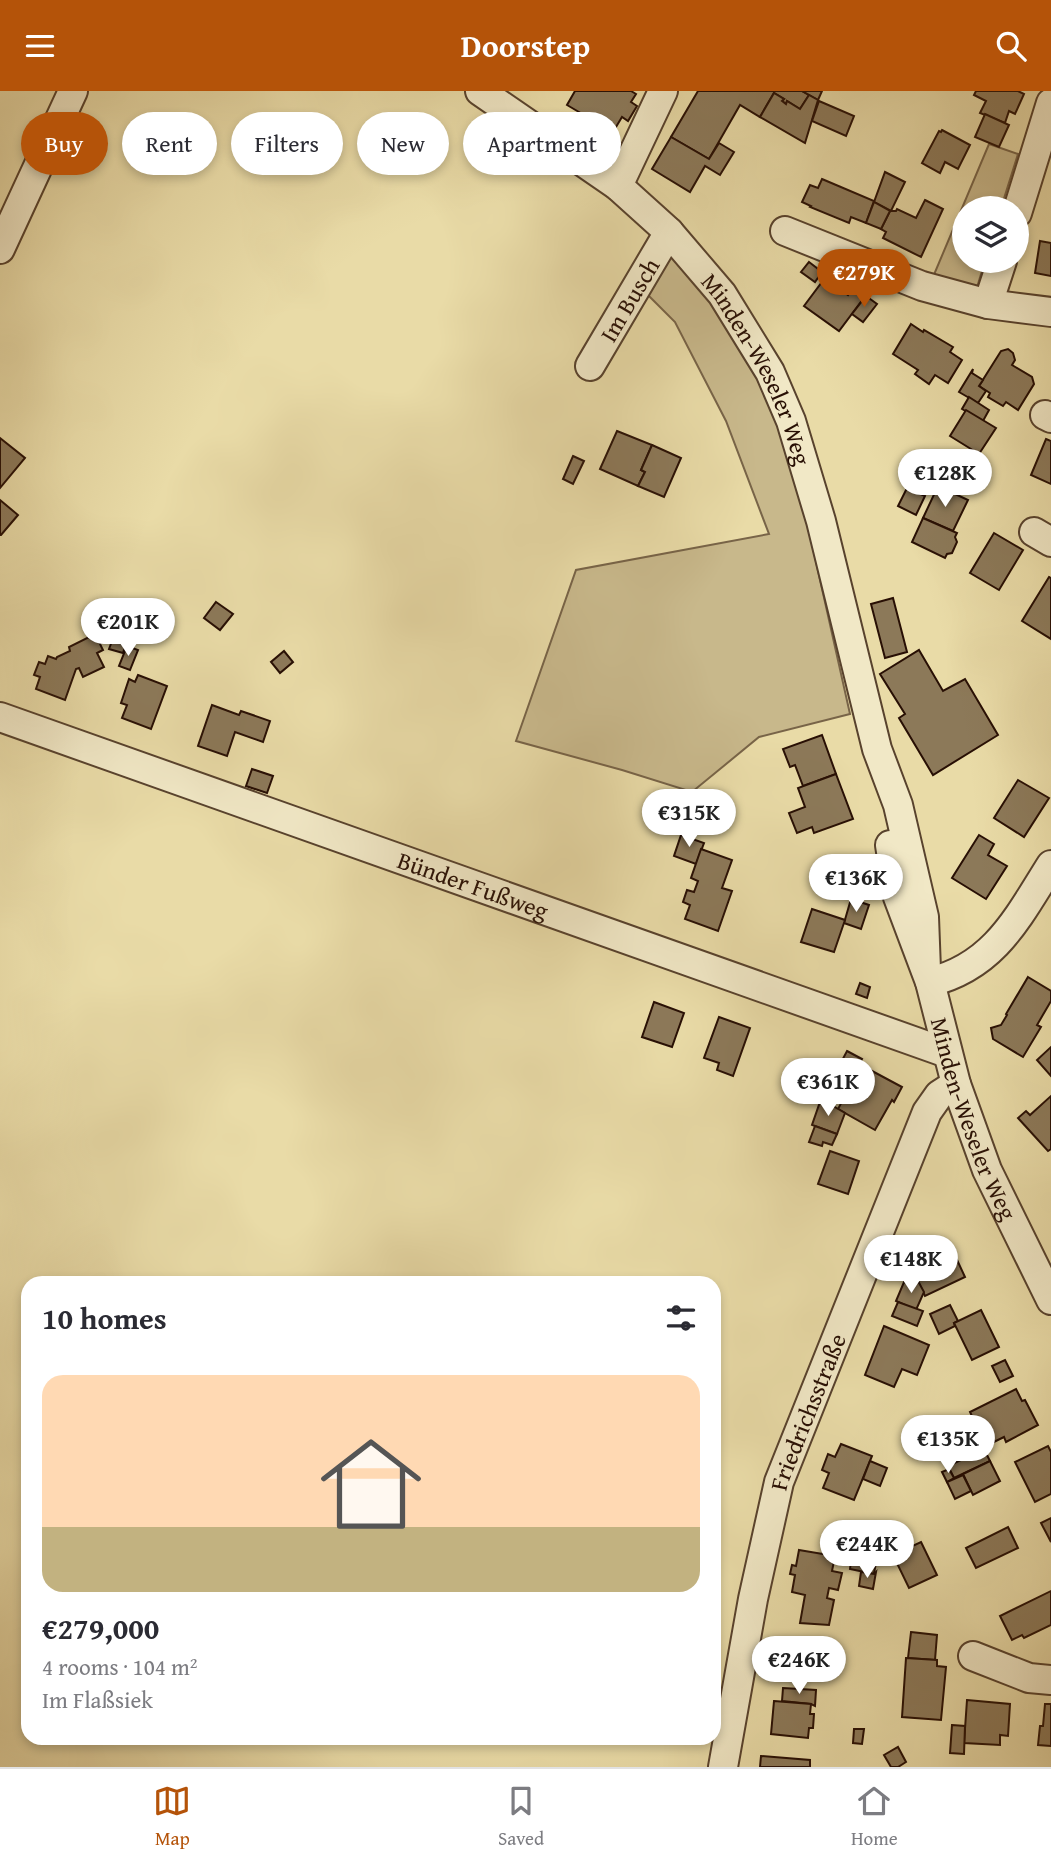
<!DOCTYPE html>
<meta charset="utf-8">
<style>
:root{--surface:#fff;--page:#f2f2f3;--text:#2b2b33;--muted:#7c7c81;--line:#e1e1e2;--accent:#b45309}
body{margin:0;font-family:"Gentium Book Plus",serif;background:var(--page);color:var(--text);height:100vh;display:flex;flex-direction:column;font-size:26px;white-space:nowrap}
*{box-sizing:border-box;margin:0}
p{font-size:23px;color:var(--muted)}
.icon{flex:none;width:38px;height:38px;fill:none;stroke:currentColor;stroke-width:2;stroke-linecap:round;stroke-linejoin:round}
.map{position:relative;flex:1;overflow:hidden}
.sheet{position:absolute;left:21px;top:1185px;width:700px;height:469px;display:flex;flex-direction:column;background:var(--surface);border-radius:21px;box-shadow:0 4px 10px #0003}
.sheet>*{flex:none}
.guide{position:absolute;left:21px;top:21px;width:700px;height:63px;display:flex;gap:14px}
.fabs{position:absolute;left:952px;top:105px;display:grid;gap:14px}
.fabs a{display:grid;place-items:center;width:77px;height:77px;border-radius:50%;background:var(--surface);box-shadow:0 4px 10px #0003;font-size:35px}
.price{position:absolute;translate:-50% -60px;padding:0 16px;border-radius:24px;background:#fff;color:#222;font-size:23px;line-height:46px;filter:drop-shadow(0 2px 4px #0008)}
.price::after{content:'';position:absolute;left:50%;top:42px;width:21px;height:16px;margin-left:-10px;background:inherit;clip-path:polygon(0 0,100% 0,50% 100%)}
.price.current{background:var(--accent);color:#fff}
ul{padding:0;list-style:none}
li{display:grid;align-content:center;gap:14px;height:371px;padding:0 21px}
li span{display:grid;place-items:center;height:217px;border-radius:21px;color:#555}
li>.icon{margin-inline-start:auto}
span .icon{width:126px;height:126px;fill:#fffc;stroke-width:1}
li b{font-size:30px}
h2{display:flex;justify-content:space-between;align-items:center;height:84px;padding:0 21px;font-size:30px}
.chip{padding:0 24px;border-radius:32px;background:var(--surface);box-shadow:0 4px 10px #0003;font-size:24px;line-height:63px}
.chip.current{background:var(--accent);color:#fff}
header{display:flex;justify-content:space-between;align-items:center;height:91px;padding:0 21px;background:var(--accent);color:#fff;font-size:32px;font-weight:700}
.tabs{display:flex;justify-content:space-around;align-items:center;height:98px;border-top:2px solid var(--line);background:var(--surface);font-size:19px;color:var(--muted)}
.tabs a{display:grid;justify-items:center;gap:4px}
.tabs .current{color:var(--accent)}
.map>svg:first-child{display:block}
.green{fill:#c8b88b;stroke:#786448;stroke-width:2}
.building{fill:#8c7959;stroke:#280f04;stroke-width:2}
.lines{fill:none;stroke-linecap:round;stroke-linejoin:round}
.minor-casing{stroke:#58422d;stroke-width:32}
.minor{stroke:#f1e8c6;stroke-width:28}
.labels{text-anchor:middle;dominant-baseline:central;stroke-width:7;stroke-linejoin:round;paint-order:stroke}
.street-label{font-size:24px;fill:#280f04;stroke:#f1e8c6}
</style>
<header><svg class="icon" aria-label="menu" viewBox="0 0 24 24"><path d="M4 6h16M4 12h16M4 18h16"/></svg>Doorstep<svg class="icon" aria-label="search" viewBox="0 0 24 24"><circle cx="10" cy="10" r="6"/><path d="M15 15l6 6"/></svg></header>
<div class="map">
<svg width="1051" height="1676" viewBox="0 0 1051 1676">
<rect width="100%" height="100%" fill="#e9dba7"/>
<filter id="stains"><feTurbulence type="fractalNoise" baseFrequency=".00286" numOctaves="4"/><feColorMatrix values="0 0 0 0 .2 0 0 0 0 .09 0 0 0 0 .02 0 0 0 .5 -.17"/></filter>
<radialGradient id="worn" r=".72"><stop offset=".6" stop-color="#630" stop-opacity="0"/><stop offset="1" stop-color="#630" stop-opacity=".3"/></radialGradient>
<g class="green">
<polygon points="989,53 1018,63 1001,117 964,117 964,170 985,170 975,203 933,186"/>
<polygon points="669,160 710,208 746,263 780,338 808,435 850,623 759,646 692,701 622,679 516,650 576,479 769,443 726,330 675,231 644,200"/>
</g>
<g class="building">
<polygon points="575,0 631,0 636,3 631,11 637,15 628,30 622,26 613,41 567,14"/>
<polygon points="698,0 802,0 809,4 800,18 787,10 786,13 782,10 784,8 774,2 760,26 740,14 709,68 671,46"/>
<polygon points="802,0 822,0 818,9"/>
<polygon points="976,0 1018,0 1024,3 1015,23 1009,20 1005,32 980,22 986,10 974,4"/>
<polygon points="774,2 784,8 782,10 786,13 787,10 800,18 809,4 818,9 805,52 760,26"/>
<polygon points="819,10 854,25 846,45 812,30"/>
<polygon points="985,23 1009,34 999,56 975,46"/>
<polygon points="942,39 970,54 958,78 945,71 940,82 922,72 939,40 941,41"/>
<polygon points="671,46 709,68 719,52 734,61 720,84 705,75 690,101 652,78"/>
<polygon points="885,81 905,91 891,120 874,111"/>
<polygon points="822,88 874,110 866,132 851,126 849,132 810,116 811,115 802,111 810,94 818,97"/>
<polygon points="925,109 943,118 921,166 883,147 886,141 881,138 890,120 896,120 897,118 916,127"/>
<polygon points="874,111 890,120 881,138 866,132"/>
<polygon points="1040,150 1051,152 1051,185 1035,182"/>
<polygon points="809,171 822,181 815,191 801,181"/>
<polygon points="825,187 848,204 857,192 869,200 839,240 804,215"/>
<polygon points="866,205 877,213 863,231 852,223"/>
<polygon points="911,233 923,241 924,239 953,256 950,261 962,269 948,292 935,284 929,293 915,283 918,279 893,263"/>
<polygon points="1008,258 1013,262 1015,269 1012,274 1032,286 1034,293 1018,319 1006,311 1003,315 988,306 990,302 979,295 1001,260"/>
<polygon points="973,278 972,282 983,289 979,295 986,300 978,312 959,301"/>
<polygon points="969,306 989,319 983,330 962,318"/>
<polygon points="966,319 996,337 979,363 950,345"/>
<polygon points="617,340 652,354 641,379 645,381 638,395 600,378"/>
<polygon points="0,347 25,367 0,397"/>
<polygon points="1046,348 1051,350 1051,393 1031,384"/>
<polygon points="652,354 681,367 664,406 638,395 645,381 641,379"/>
<polygon points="573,365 584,370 573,393 563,388"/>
<polygon points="938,395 968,409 953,440 923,427"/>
<polygon points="907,397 925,405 916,424 898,415"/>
<polygon points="0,409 18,424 1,444 0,444"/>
<polygon points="923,427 957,442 955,446 957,451 952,462 947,463 945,467 912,451"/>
<polygon points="994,442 1023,459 999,499 970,482"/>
<polygon points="1049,486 1051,487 1051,548 1022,530"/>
<polygon points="893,507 907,561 885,567 871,513"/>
<polygon points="216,511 233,523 220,539 204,527"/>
<polygon points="115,542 128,547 123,562 109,558"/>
<polygon points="95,543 103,559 97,562 104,576 83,586 79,577 76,578 65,609 36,598 40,586 34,584 39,571 45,573 48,565 56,568 57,566 70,560 69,556"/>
<polygon points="127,555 138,559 130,579 119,575"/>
<polygon points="919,559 943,600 965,588 998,644 933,684 899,627 905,623 880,583"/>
<polygon points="284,560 293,571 280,582 271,571"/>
<polygon points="138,584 167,595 151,638 122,627 127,614 121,612 129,588 135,591"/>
<polygon points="212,614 239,624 241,620 270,630 263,651 235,641 227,665 198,655"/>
<polygon points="822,644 836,683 803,695 795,674 790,676 783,658"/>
<polygon points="252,678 273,685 267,702 246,695"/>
<polygon points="836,683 853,728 814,742 812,736 797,742 789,722 805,716 798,697"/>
<polygon points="1018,689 1049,707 1024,746 994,727"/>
<polygon points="681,744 704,752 696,773 674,765"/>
<polygon points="979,744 994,753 988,764 1007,775 986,808 952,787"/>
<polygon points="701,758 732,769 722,797 732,800 718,840 685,828 690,814 683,811 687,799 694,801 698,790 691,787"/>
<polygon points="851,808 869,814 861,838 844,832"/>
<polygon points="812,818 845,829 834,861 801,851"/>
<polygon points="1028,886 1051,900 1051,910 1037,934 1041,936 1023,966 993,948 991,937 1001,934 1007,924 1006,923"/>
<polygon points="860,892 870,896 867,907 856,903"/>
<polygon points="654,911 684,922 672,956 642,946"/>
<polygon points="719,926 750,937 733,985 717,979 719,972 704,967"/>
<polygon points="1051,956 1051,985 1037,969"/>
<polygon points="847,960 862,968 852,987 837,979"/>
<polygon points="859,973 902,996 894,1011 892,1009 875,1039 838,1018 854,988 852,987"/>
<polygon points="1051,1005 1051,1058 1048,1060 1018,1027 1026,1020 1030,1024"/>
<polygon points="821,1008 845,1022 837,1043 812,1034"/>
<polygon points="815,1035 837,1043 832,1054 823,1051 822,1055 809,1051"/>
<polygon points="830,1060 859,1070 848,1103 818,1093"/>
<polygon points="951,1156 965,1186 925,1205 911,1176"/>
<polygon points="918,1190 924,1201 916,1219 896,1210 904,1191 911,1194"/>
<polygon points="898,1211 923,1220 917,1235 892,1225"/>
<polygon points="950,1214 958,1230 954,1232 955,1235 939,1243 930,1223"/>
<polygon points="981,1219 999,1256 972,1269 954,1232"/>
<polygon points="884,1235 929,1254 917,1284 902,1278 894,1296 865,1284"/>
<polygon points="1005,1269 1013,1285 1000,1291 992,1275"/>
<polygon points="1016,1298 1022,1310 1025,1309 1038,1334 1006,1351 1004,1346 986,1355 970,1321"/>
<polygon points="975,1340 984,1358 948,1375 946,1371 961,1364 954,1350"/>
<polygon points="841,1353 872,1365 854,1409 823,1397 829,1382 822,1379 828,1363 835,1366"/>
<polygon points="1048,1355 1051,1361 1051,1403 1035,1411 1015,1371"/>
<polygon points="984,1358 990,1370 954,1387 948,1375"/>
<polygon points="870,1370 887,1377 880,1395 863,1388"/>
<polygon points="990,1370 1000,1390 973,1404 963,1383"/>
<polygon points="949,1378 954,1387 947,1391 942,1381"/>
<polygon points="963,1384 971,1400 955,1408 947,1391"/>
<polygon points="1051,1427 1051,1451 1041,1432"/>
<polygon points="1008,1436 1018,1457 976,1477 966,1457"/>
<polygon points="844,1440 880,1447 874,1483 850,1478 851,1470 839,1467"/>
<polygon points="921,1451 937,1484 909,1497 893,1464"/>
<polygon points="799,1459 835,1465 832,1480 842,1482 838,1499 829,1497 827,1507 834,1509 829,1534 800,1532 805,1504 792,1501 795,1484 790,1483 792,1474 796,1475"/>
<polygon points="861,1481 874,1483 876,1481 873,1498 859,1495"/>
<polygon points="1051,1500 1051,1534 1024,1547 1022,1544 1012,1549 1000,1525"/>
<polygon points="911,1541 937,1544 935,1569 908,1567"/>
<polygon points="906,1567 937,1569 937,1575 946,1576 941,1629 902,1626"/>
<polygon points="783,1597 816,1599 815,1615 811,1613 782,1610"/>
<polygon points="967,1609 1010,1613 1008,1645 1000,1644 1000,1654 964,1652"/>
<polygon points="774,1610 811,1613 810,1623 814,1623 813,1637 809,1637 808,1647 771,1643"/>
<polygon points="1045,1613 1051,1613 1051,1655 1038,1654 1040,1635 1043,1635"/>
<polygon points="952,1634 965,1635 964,1663 950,1662"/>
<polygon points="854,1638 864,1638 862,1653 853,1652"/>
<polygon points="898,1656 906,1671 898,1676 891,1676 884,1664"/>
<polygon points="761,1665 810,1669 810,1676 760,1676"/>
</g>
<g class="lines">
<defs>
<g id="minor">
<path id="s1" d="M480,0l138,95 51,46 53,62 48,78 21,49 30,100 56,228 21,56 26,112 2,53"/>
<polyline points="618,95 663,0"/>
<polyline points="1017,122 1051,12"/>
<polyline points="785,140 922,195 988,213 1051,221"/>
<polyline points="0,158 73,0"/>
<polyline points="988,213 1002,170"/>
<path id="s2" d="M590,275l79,-134"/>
<polyline points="1045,324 1051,327"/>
<polyline points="1034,441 1051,451"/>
<path id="s3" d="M0,626l947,336"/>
<path id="s4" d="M890,754l8,52 32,85 26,102 31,86 64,130"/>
<path d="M930,891c65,-16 88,-65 121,-117"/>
<polyline points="973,1565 1029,1587 1051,1589"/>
<path id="s5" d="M723,1676l30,-168 26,-117 148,-370 12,-17 17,-11"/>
</g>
</defs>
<use href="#minor" class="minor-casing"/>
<use href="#minor" class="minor"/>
</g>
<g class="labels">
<g class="street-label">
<text stroke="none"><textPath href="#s2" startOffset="77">Im Busch</textPath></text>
<text stroke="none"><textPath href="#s1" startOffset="401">Minden-Weseler Weg</textPath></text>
<text stroke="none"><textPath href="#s3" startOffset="502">Bünder Fußweg</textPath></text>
<text stroke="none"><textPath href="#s4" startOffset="287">Minden-Weseler Weg</textPath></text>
<text stroke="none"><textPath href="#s5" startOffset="366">Friedrichsstraße</textPath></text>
</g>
</g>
<rect width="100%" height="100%" filter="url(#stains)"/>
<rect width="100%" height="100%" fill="url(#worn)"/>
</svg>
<div class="fabs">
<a><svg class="icon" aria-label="layers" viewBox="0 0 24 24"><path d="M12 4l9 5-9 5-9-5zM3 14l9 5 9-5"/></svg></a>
</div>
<b class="price current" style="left:864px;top:218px">€279K</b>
<b class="price" style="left:945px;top:418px">€128K</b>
<b class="price" style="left:128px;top:567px">€201K</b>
<b class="price" style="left:689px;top:758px">€315K</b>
<b class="price" style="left:856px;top:823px">€136K</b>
<b class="price" style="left:828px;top:1027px">€361K</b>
<b class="price" style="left:911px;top:1204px">€148K</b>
<b class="price" style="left:948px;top:1384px">€135K</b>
<b class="price" style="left:867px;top:1489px">€244K</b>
<b class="price" style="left:799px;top:1605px">€246K</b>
<div class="guide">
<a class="chip current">Buy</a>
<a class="chip">Rent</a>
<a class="chip">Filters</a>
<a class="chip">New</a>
<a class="chip">Apartment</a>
</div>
<section class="sheet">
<h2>10 homes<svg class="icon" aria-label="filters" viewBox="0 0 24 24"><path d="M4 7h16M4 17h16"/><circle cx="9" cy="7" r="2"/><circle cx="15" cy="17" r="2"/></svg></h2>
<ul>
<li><span style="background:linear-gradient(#ffd9b3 70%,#c2b280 0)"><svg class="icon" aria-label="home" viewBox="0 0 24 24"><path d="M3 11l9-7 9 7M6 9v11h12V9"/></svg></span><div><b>€279,000</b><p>4 rooms · 104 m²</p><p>Im Flaßsiek</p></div></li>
</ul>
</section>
</div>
<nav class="tabs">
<a class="current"><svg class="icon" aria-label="map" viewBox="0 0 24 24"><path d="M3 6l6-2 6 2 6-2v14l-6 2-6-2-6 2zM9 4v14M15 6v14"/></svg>Map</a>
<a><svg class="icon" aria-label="saved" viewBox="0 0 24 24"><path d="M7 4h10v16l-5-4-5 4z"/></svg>Saved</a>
<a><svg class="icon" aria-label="home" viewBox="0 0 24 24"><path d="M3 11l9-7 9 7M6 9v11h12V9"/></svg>Home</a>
</nav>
